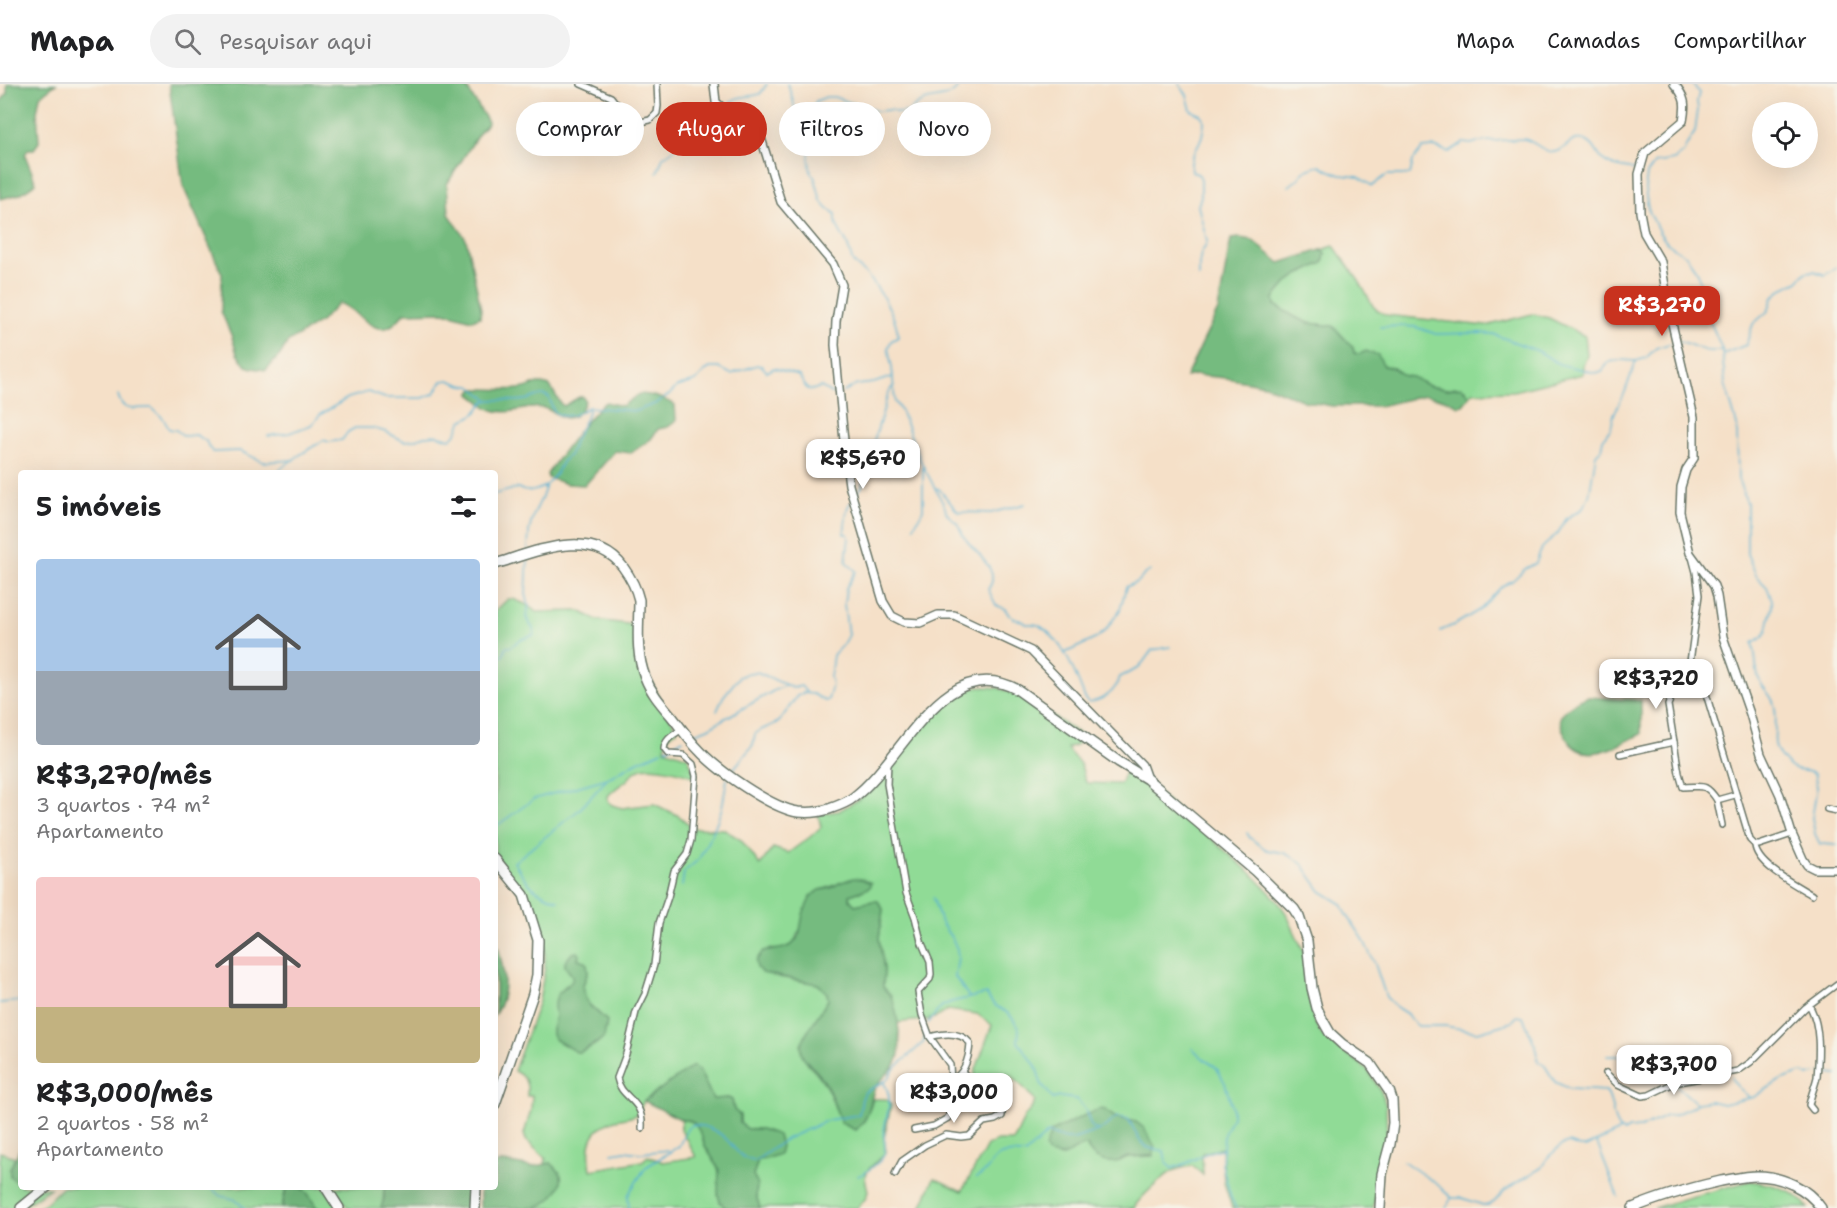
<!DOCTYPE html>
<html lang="pt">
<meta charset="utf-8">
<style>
:root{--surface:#fff;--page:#f2f2f2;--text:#202124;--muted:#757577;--line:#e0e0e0;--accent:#c8321e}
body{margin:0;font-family:"Shantell Sans",sans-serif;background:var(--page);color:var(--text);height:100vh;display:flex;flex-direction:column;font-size:22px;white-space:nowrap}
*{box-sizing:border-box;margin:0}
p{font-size:20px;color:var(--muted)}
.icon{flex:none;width:33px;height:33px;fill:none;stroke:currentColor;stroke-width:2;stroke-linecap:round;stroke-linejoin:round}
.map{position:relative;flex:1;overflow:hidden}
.drawer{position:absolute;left:18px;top:386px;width:480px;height:720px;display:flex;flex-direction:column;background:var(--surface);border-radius:6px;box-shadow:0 6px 24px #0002}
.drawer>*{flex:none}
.banner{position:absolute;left:516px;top:18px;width:570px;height:54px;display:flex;gap:12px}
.fabs{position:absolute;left:1752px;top:18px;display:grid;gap:12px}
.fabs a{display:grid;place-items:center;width:66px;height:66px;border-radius:50%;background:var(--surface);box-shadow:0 6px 24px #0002;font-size:30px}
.price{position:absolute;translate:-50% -51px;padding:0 14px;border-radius:12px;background:#fff;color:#222;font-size:20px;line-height:39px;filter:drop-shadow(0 2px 3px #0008)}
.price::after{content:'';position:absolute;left:50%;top:36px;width:18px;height:14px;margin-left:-9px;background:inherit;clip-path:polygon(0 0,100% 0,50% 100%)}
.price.current{background:var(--accent);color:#fff}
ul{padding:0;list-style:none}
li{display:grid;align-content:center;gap:12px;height:318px;padding:0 18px}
li span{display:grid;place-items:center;height:186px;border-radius:6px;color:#555}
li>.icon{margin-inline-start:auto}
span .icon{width:108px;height:108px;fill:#fffc;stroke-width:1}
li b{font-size:26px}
h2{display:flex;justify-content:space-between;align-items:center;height:72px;padding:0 18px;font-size:26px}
.tag{padding:0 21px;border-radius:27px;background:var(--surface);box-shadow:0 6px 24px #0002;font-size:21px;line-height:54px}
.tag.current{background:var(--accent);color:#fff}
header{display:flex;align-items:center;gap:36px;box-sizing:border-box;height:84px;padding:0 30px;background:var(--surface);border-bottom:2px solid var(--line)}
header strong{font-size:28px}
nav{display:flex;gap:33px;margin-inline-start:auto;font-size:21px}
.search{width:420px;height:54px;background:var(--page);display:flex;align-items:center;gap:15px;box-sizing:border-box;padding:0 21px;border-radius:33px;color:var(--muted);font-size:22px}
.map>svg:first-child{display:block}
.green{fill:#90db96;stroke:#588c65;stroke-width:1.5;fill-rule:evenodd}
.forest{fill:#74bb7f;stroke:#4a7c5a;stroke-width:1.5}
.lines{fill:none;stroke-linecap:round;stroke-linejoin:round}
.stream{stroke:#54b0d2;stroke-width:1.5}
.minor-casing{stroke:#6a7668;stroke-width:8}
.tertiary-casing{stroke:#6a7668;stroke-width:10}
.trunk-casing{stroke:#6a7668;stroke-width:12}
.minor{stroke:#fff;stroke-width:5}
.tertiary{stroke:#fff;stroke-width:7}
.trunk{stroke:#fff;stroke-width:9}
</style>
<header>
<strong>Mapa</strong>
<div class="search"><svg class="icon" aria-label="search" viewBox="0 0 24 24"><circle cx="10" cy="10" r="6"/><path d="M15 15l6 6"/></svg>Pesquisar aqui</div>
<nav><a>Mapa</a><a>Camadas</a><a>Compartilhar</a></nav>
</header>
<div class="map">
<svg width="1837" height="1124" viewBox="0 0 1837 1124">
<rect width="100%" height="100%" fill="#f7f3e8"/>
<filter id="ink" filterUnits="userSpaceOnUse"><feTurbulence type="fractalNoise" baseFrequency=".0167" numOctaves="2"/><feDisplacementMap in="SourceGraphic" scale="12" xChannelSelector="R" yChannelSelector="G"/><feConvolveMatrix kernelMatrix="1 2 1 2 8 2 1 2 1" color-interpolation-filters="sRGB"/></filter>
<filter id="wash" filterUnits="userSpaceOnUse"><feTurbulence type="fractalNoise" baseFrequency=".008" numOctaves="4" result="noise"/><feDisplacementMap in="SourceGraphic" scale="24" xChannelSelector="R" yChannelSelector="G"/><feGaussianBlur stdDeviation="1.35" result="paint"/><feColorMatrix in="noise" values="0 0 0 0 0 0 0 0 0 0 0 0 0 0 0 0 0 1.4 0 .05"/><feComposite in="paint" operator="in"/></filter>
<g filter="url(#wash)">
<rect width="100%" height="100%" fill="#f5e0c8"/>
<g class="green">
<polygon points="1334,162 1359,197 1373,222 1378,227 1386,231 1486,242 1532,230 1549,234 1585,252 1587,271 1583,282 1583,290 1514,307 1473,308 1470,312 1465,305 1454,303 1447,305 1429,302 1412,293 1405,292 1393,284 1384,282 1379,276 1354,269 1353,263 1333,242 1309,239 1295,233 1275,221 1274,214 1287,199 1298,191 1323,179 1325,170 1321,166"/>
<path d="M508,515h5l12,5 12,8 43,-1 16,9 39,5v27l42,78 -10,8 -2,11 23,8 8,21c-12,-6 -49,-16 -60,-7 -4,2 -6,7 -10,10 -7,5 -13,9 -18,15v5l4,4 10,3 32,-4 25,12 14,12 31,1 17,11 19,25 13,-17 15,5 22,-16 11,-10 -3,-13 21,-3 20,-12 21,-22 43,-60 44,-29 19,-1 13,1 24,9 61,40 -6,7 -11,4c3,7 9,10 13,16 4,6 2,13 7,19l33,1 6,-14 37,27 89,77 25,26 9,13 17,37 3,30 6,34 4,11 6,10 45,34 15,24 4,13 1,36 -14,66h-141l-8,-26 -2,-34 -20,5 1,22 -10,-9c-7,1 -14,2 -20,5 -8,4 -35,28 -39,37h-213l13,-30 28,13 25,-45 10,-5h16c5,-8 8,-15 11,-23 4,-7 9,-9 11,-17l-11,-13 -13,-12 -7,3 -5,-1 -21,2 -3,-4v-4l17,-47 -15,-11 -30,-4c-13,14 -33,9 -50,13l-6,-28 -8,-8 1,-18 -5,-30 4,-30 -10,-8 -18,4 -5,-5v-5l12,-4v-12c-16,-1 -27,8 -42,11l-27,54 -14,6 -10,-1 4,27 45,8 9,9 1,7 -23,36 3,28c19,16 24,37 33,59l14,7c11,-7 14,-19 18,-31h13l4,3 1,4 -7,32 2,14 -18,18 -3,8 3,13 -2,7 -9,10h-97l-4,-13 1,-11 -4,-8 5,-17c11,0 16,-4 22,-12l-3,-12 -16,-6h-14l-7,-6v-8l-6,-5 -2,-10 -4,-2 -15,2 -10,-22 -59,23c-2,3 -4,10 -6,12 -6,6 -16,5 -23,7 -26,9 -28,26 -24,50l51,-9 6,-5 15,6 33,-5 -16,-29 2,-8c4,0 10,0 13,4 7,6 7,15 10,22 4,9 12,16 14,26 2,15 -5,23 7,36h-189l14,-45 -6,1 1,-5 -20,-19 -2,-6 7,-24 1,-14h-5c1,-13 -1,-19 -13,-25l25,-70 6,-33v-20l-2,-13 -14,-32 -34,-48v-244zM578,875l7,2 2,3 1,8 -5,13 2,12 4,7 18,17c-2,19 -9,24 -27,31l-24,-12 -4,-10 12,-43 7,-5 2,-5 -8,-11zM1111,1029l2,4c25,4 30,9 42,30l-2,9 -28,1 -7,4 -30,-11 -1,-4c-9,-1 -17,9 -27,11l-9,-25 10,-4z"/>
<polygon points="0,1068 15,1073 10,1085 10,1092 21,1102 50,1104 21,1124 0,1124"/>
<path d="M1750,1097c22,3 45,8 58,27h-154l29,-9z"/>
<path d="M62,1103h226c-3,4 -5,15 -6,21h-245l9,-5z"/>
<polygon points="300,1103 325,1103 339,1124 317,1124 304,1106"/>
<polygon points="334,1103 384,1103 383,1122 381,1124 348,1124"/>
</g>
<g class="forest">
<polygon points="7,0 56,0 40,12 37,28 39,58 34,65 28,65 25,71 36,99 20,110 0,115 0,18 7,10"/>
<path d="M169,0l296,1 23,37 -11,14 -30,48 2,30 17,25 15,70 -1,8 -8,3 -28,-8 -40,1c-26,36 -40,-1 -65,-10l-19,19 -33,21 -7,12 -14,15 -14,-2 -6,-2 -9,-12 -5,-17 -11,-26 1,-37 -39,-88z"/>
<polygon points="1240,154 1252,156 1280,179 1321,166 1325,170 1323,179 1298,191 1287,199 1274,214 1275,221 1295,233 1309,239 1333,242 1353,264 1354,269 1360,270 1366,267 1378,271 1384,282 1393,284 1405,292 1412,293 1429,302 1447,305 1462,303 1470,312 1463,321 1458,322 1447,316 1425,311 1380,322 1332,322 1304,317 1265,301 1226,294 1195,291 1186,293 1218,226 1231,155"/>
<path d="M534,300h8l8,2 11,18 3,2 15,-9h4l2,4c-2,6 -5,12 -11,15 -12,6 -20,-6 -31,-8 -17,-3 -33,8 -50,2 -8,-2 -15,-12 -23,-16l4,-5c15,-1 50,4 60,-5z"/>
<path d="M639,310c14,0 24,4 36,11l1,16 -8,6 -10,2 -7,10 -20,14 -16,-2 -30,34 -18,-1 -19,-6 -1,-4c17,-24 34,-48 54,-69l5,-3 16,4z"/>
<path d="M1587,613l54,3v34c-21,10 -56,33 -73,6 -4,-7 -8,-14 -8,-22 4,-9 17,-18 27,-21z"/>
<path d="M853,794l9,1 9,4 -2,5 -19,7v5l5,5 18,-4h5l5,8 -4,30 5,30 -1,18c3,4 7,7 9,11 5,14 12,52 4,65 -6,10 -20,19 -23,30 -3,13 -5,28 -18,37l-14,-7c-7,-17 -11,-38 -24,-51 -7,-9 -18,-14 -16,-27 1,-7 22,-37 27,-45l-1,-7 -9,-9 -56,-11 -5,-5 -1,-7 6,-9 23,-4 8,-4 6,-8 4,-22 8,-18 9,-6 11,-2 8,-5z"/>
<path d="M495,862l3,1c6,23 11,46 -3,67z"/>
<polygon points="577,868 579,870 578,875 585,877 587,880 588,888 583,901 585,913 589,921 607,937 604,953 598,958 580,968 576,968 556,956 552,951 552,946 555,933 554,922 557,911 571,898 573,893 565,882 565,878 572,869"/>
<polygon points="693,982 699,986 713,1015 728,1014 732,1016 734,1026 740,1031 740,1039 747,1045 761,1045 778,1051 781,1062 779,1070 766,1075 758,1076 753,1092 757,1099 756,1111 760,1124 726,1124 720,1118 718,1110 719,1085 705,1062 701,1050 695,1040 689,1036 682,1036 644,1017"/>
<path d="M1100,1025l6,1 8,7 22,5 8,6 11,19 -2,8c-8,2 -17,1 -25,2 -3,1 -6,3 -9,4 -12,4 -28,-2 -32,-15 -16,-1 -13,15 -39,8l-3,-6 6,-16 34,-17z"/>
<polygon points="21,1062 21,1101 10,1092 10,1085"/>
<path d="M504,1078l28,5 19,-4c4,4 8,7 10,12 3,12 -12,29 -23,31l-1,2h-57v-21l15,-1v-22z"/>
<path d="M288,1102c19,0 19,7 29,22h-35c1,-6 3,-17 6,-22z"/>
<polygon points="384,1103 469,1103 469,1124 381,1124 384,1114"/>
</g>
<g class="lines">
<g class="stream">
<path d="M787,0c9,15 7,36 16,53l7,3 -1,18 2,15 4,5 6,23 7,8 8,5c-1,11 3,16 9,26 4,6 5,15 8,22 4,6 10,8 14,13 12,14 31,43 31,62l-7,4 -3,7 4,20 3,34 6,9 20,51 24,45c1,9 5,9 11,15 4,4 5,11 9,16 9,14 38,33 23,51l8,16 9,4 4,6 6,4 8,2 3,3c5,0 10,-1 14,2 24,15 36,49 46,75l3,2c15,-4 26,-10 31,-26l19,-9 13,-18 18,-3"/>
<path d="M1179,0l8,11 4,15 10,5 3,5c0,5 -1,11 -2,16 -4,13 -14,20 -10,35l7,4 2,4v17l-3,10 9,35 -2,6 -4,6 -2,12v12"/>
<path d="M1693,0l6,9 -2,8 1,9 -3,22 -9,14 -2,6 -10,8 -19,3 -8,11 -2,15 3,20 11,23 8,11 19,13 12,17 9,41 15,35 3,35 12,41 1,54 9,24v51l10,23 10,10 5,13v6l-5,24 -4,7 -10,6c3,10 2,22 5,33 2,11 13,17 16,28 7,22 -9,38 11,58 13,14 18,5 29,12l3,13 -5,31 3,16 5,10 17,1"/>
<path d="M727,23c7,-13 21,-9 33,-13l7,-10"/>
<path d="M797,31l12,-3 7,-11 10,-4h8l42,14 14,-1 8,3 10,-1c4,-3 8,-7 12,-9 13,-7 33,-2 39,-19"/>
<polyline points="657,89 663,73 683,59 691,42 703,37 710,28 720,25"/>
<path d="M1289,102l9,-7 6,-8 16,-6 8,5 13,5 18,2 13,9 15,-11h23l3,-14 10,-13 11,-1 15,5 14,-9 8,1 7,-2 45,-3c11,1 18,12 29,13 14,1 18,-18 34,-11 9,4 10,11 15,17 8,9 25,11 36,12"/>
<polyline points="1380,243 1402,242 1415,243 1436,250 1479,249 1493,250 1538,267 1559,280 1596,289 1602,287 1609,278 1621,276 1636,277 1646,274 1656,264 1672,259"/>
<path d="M1680,257c14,4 26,14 41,9"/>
<polyline points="1723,270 1746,261 1753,240 1768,227 1773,213 1782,205 1798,197 1806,188 1814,187 1825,191 1837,183"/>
<polyline points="843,308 857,301 874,299 892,293"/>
<path d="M118,311c5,20 18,12 34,13l11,10 6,11 7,1 8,6 12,-1 10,6 3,7 4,4 27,-1 23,11 31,-2"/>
<polyline points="268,352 289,349 311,341 321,330 348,314 368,308 385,314 423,314 435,309 442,297 449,296 462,301 471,302 488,315"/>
<path d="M278,388c4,-6 26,-20 33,-24 5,-4 8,-3 12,-8l6,2 13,-2 6,-8 7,-4h17l14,4 18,9 10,-1 10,-4 13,-1 13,4 5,-4 7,-14 13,-7 10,-13c14,-4 27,2 40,-1 10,-2 15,-8 24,-3l4,13 4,4 7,2 10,-1 15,-8 47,4 21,-8 13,-9 7,-7 19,-6 9,-10 5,-3h9l12,6 26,-9 5,1 5,6 7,-4 25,8 8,13 5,1 9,-3 10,6h7"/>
<polyline points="935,404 939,405 958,428 991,429 1025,420"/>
<path d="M495,410l23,-6c10,6 18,3 27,-2"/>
<polyline points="856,410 862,403 865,381 871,367 888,310 892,303"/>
<polyline points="914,442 923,426 923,383"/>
<polyline points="528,465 529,447 533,432 542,413 546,401 556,390 562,378 570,370 575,355 586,334 589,324"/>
<polyline points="1440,547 1456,540 1481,525 1502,502 1512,497 1525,485 1536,479 1542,464 1558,449 1567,434 1582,425 1589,412 1596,370 1601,365 1603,355 1611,344 1614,330 1625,308 1636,277"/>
<polyline points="1065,569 1097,554 1105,547 1120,526 1126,503 1139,497 1144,491 1150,487"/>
<polyline points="495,572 503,572 506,563 510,563 520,556 534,551 533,545 526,533 529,522 526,510 528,473"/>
<polyline points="717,627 723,613 739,593 748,589 757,588 793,604 801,602 806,608"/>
<polyline points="690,651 708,644 775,606 787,601"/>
<polyline points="666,665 683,655"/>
<polyline points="731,688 753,661 755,650 761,646 779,638 797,612 803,609 813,610 825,617 828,616 832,601 830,593 833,571 843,560 848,551 844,520 846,504 856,487 846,478 849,453 848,450 844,450 847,425 850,419"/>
<polyline points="495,743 534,715 608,694 638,677 662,667"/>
<path d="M1247,749l3,5 17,12 17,3 10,5 8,6 19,27 21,13 5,11 15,22 13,27 11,33 10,10 11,7 3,5 8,7h27l33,6 34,-10 5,-6 6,1 12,28 3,16 7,5 10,16 15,7 36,2c8,13 5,28 14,40"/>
<polyline points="682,802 684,788 699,775 714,745 722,724 727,695"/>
<polyline points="933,814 941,839 953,856 957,865 958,873 955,893 969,913"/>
<path d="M558,816c-25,-8 -30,-15 -44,-38l66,-53 28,-31"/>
<polyline points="0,919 21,917"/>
<path d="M928,939l14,-17 9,-4 35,-8c8,13 9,11 20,18 5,3 10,11 13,17l-1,13 18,24 5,17 12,16 7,-2 16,2 9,10 6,17 6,4"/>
<polyline points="1192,964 1205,976 1216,983 1225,999 1232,1023 1232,1033 1224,1050 1222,1080 1231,1114 1236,1124"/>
<polyline points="1713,969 1727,986"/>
<polyline points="1607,972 1624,972 1633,974 1673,997"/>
<polyline points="1820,989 1837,991"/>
<polyline points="1731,994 1737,1002 1749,1013"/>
<polyline points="1676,1001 1696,1019"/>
<polyline points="1597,1059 1618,1113"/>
<polyline points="612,1069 625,1067 641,1069 668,1066"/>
<polyline points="1403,1077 1438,1101 1452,1114 1462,1114 1483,1121 1489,1121 1495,1117 1505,1106 1541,1084 1549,1072 1562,1061 1569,1059 1580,1063 1586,1063 1620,1047 1624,1048 1629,1045 1641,1044 1666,1032 1673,1031 1692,1023 1697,1019 1710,1017 1723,1020 1754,1013 1781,996 1802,989 1809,992 1815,990"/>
<path d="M858,1092c8,-3 23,-14 26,-21 3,-8 -1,-17 0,-25 3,-17 10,-30 0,-47"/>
<path d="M976,1094c11,-3 14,-18 25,-23 8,-3 16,-1 24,-1l23,-21 17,6h9l28,-10 15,-12 11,2c7,9 9,24 21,29 5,2 10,1 15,3l2,10 5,7c18,-2 33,-18 52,-19"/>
<polyline points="209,1102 220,1112 234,1115 245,1124"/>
<path d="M629,1124l-1,-12 3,-6 15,-23 33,-21 8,-17 5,-4c13,0 27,6 36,16 8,9 13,18 27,20l31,-22 42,-19 29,-5 2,-1 3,-15 3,-7 22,-12 7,-11 30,-27 1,-12"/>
<polyline points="1446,1124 1451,1114"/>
</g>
</g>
</g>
<g filter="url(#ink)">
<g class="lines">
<defs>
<g id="minor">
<polyline points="581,0 611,13 627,33 641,38 650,36 657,29 658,22 657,0"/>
<path d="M1692,473l4,15 3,23 -9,67 -9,12 -13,31 11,68 4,14c19,0 22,-5 34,13l18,-5"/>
<polyline points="1690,578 1698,583 1750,756 1755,761 1759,761 1792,750"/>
<polyline points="1620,670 1674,658"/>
<path d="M888,679l-1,21 19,109 9,24 6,24 9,21 1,12 -1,5 -12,13 4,23 8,22c14,-4 30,-6 40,6 -1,16 -6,31 -19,38v27l-3,10 -14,8 -20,4"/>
<polyline points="1717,716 1722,741"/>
<polyline points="1827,725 1837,727"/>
<path d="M1755,761c1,20 41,40 57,50"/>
<path d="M1809,921c12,20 10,49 8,72 -2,9 -6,18 -8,28l4,5"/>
<polyline points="930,953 950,981 951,997"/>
<polyline points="1606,989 1618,1001 1642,1012 1649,1011 1674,999 1738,987 1751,978 1805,924 1837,900"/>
<path d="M642,1044c2,-30 -21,-28 -25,-50l9,-24 10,-42 9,-18 9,-29 5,-42 9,-26 6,-26 13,-17 4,-14 5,-64 -3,-12 -10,-9 -15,-1 -4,-5c1,-11 10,-14 18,-20"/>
<polyline points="895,1090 902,1077 925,1061 946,1051 961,1053 969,1052 984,1038 995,1036 1002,1032 1002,1024 998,1015 984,1006 962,988"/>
</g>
<g id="tertiary">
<polyline points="714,0 716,18 725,26 745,36 762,57 781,118 833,180 842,201 836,237 835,261 846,378 849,401 883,517 892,532 904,538 920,539 938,531 954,531 1031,567 1142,681 1147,695"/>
<path d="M1674,0c12,13 12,21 9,37l-38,32 -6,21 1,38 4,21 17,29 9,53 24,102v41l-8,12 -5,17 -1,25 10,41 24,33 3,10 6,41 27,77 11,40 19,41 12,39 11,25 4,6 8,4h22"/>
</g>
<g id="trunk">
<path d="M495,480c40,-12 97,-38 128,3 8,11 13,20 16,33 0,26 -4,51 6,77 6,16 17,28 28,41 8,10 16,22 26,32 18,20 72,58 99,62 10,1 22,0 31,-3 9,-3 18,-6 25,-12 48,-35 89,-148 164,-107l101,72 28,17 108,92 39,38 5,8 8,24 5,47 5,20 5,11 8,14 12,11 28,19 19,28 3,9 1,23 -3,21 -8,30 -2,34"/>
<polyline points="495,775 524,811 538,856 537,891 533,910 495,1020"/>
<polyline points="325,1102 339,1124"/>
<polyline points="21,1124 48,1102"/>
<polyline points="475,1124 476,1102"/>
<path d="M1633,1124c28,-12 58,-20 88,-27 12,-2 24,-5 36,-5 24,0 51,12 64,32"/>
</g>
</defs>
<use href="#minor" class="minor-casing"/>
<use href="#tertiary" class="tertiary-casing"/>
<use href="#trunk" class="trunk-casing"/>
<use href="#minor" class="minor"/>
<use href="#tertiary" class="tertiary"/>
<use href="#trunk" class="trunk"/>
</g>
</g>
</svg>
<div class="fabs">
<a><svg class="icon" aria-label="locate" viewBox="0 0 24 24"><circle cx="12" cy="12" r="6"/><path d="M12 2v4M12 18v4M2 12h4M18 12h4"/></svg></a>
</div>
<b class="price current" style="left:1662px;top:253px">R$3,270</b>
<b class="price" style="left:863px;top:406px">R$5,670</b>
<b class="price" style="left:1656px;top:626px">R$3,720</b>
<b class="price" style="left:1674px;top:1012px">R$3,700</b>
<b class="price" style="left:954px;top:1040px">R$3,000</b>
<div class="banner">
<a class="tag">Comprar</a>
<a class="tag current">Alugar</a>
<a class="tag">Filtros</a>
<a class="tag">Novo</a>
</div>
<section class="drawer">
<h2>5 imóveis<svg class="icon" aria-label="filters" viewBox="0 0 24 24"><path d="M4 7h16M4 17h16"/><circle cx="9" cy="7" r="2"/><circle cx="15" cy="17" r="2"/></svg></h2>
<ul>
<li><span style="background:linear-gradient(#a9c7e8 60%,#9aa5b1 0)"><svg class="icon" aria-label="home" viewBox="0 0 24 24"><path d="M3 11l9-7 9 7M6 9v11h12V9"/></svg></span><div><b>R$3,270/mês</b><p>3 quartos · 74 m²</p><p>Apartamento</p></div></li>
<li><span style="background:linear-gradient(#f6c9c9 70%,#c2b280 0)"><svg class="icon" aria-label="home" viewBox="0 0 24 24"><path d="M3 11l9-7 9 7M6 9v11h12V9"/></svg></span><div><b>R$3,000/mês</b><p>2 quartos · 58 m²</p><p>Apartamento</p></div></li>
</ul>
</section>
</div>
